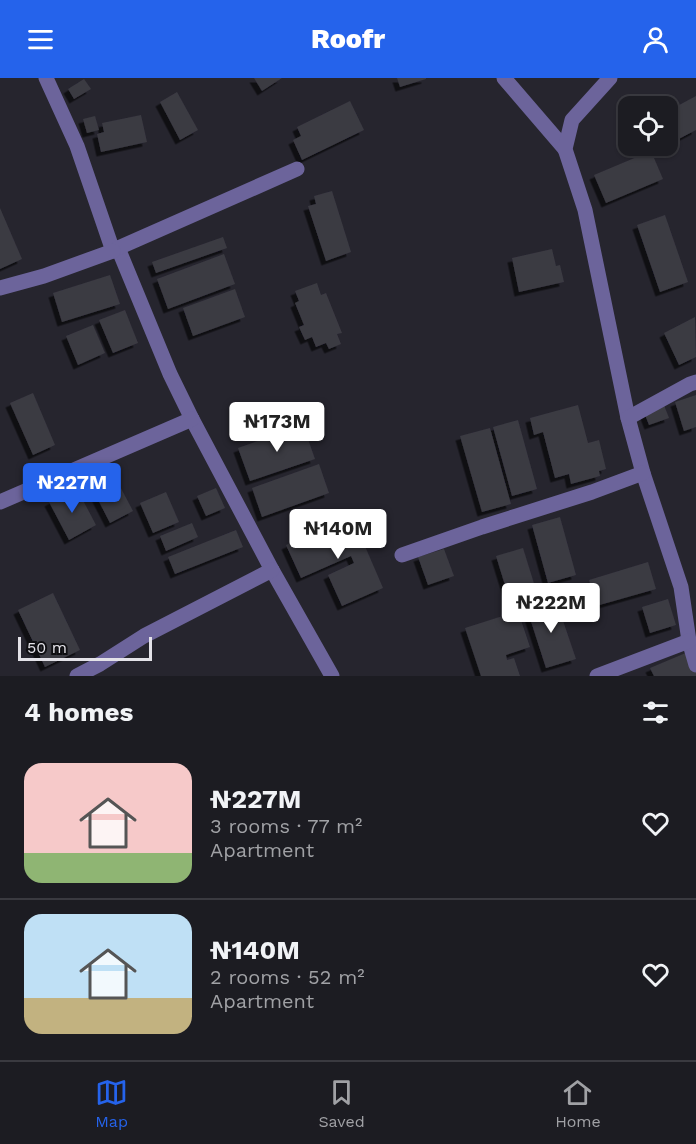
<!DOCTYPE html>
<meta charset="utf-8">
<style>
:root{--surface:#1c1c22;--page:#25252a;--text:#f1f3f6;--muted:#a0a1a5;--line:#3a3a40;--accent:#2563eb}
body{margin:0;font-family:"Work Sans",sans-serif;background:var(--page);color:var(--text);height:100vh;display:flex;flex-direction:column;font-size:22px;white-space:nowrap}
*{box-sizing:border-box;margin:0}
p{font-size:20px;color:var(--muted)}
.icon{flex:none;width:33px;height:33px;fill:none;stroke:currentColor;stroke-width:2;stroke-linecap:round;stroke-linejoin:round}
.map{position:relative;height:598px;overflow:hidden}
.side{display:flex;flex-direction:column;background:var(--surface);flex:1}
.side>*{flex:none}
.controls{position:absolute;left:618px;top:18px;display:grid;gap:12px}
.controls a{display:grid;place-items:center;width:60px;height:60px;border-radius:12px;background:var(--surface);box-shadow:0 2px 4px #0004,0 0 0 2px var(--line);font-size:30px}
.scale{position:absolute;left:18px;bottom:15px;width:134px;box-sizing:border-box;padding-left:6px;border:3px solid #e3e2e8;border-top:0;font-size:16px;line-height:21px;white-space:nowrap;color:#e3e2e8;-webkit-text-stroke:4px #0f0f12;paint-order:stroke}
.price{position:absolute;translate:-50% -51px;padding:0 14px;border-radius:6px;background:#fff;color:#222;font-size:20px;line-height:39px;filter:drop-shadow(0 2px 3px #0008)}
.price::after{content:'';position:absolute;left:50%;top:36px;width:18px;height:14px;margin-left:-9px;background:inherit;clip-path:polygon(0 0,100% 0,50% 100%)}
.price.active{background:var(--accent);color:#fff}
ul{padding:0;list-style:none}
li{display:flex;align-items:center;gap:18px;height:150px;padding:0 24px}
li+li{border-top:2px solid var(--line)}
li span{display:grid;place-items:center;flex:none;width:168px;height:120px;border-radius:18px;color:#555}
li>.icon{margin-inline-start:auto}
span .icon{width:72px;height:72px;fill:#fffc;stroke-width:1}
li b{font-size:26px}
h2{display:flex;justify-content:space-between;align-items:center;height:72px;padding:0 24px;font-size:26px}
header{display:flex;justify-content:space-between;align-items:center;height:78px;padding:0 24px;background:var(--accent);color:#fff;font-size:27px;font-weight:800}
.tab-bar{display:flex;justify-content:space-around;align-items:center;height:84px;border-top:2px solid var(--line);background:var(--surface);font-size:16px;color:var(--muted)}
.tab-bar a{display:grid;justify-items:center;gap:3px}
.tab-bar .active{color:var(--accent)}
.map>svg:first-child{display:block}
.building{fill:#3b3a43;filter:url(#shadow)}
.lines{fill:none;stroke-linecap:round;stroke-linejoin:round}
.minor{stroke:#6c649b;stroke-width:15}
</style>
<header><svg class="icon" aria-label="menu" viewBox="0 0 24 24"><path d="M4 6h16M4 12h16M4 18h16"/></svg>Roofr<svg class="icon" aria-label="person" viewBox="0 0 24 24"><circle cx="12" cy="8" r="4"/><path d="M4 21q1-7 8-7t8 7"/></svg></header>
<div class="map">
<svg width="696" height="598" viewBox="0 0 696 598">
<defs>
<filter id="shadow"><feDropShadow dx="-4.5" dy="4.5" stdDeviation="0" flood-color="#0009"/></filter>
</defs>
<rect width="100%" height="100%" fill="#26252e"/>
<g class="building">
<polygon points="254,0 282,0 262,13"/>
<polygon points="397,0 426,0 426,1 400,9"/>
<polygon points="84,1 91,11 74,21 68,11"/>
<polygon points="177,14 198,52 180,62 160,24"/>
<polygon points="696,18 696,52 671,65 668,58 668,33"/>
<polygon points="350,23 364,52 302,82 293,62 301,58 297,49"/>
<polygon points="141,37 147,64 101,74 97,56 104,54 102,45"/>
<polygon points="95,38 99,52 87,55 83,41"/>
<polygon points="651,73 663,101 606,125 594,97"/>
<polygon points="332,113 351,174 326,183 308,128 316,126 314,118"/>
<polygon points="0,130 22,181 0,191"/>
<polygon points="665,137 688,204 660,214 637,147"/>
<polygon points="223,159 227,170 156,195 152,184"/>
<polygon points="552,171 556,188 560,187 564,204 519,214 512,180"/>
<polygon points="224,176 235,206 168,231 157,201"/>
<polygon points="110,197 120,226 62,244 53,215"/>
<polygon points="317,205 321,217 326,215 342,255 337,256 341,266 329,271 326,265 316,269 312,259 305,262 299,249 304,247 295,225 299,223 295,213"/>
<polygon points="235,211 245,239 193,258 183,230"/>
<polygon points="125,232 138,265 113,275 99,242"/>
<polygon points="695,239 696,279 679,287 664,255"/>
<polygon points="93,247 105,275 78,287 66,258"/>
<polygon points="33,315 55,367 33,377 10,325"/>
<polygon points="696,317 696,349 684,353 675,324"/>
<polygon points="662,322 669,340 649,347 642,329"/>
<polygon points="578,327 588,365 599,362 606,391 599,393 600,398 571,406 569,396 555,400 543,354 534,357 530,340"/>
<polygon points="518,342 537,411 512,418 493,349"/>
<polygon points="303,347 315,381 250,403 238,370"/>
<polygon points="490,350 511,426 482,434 460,358"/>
<polygon points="319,386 329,415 262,439 252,410"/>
<polygon points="115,399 133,433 110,445 92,410"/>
<polygon points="76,409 96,447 69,462 49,424"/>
<polygon points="216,410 225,430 206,438 197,418"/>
<polygon points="166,414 179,444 153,455 140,425"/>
<polygon points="352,438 383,510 342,528 328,497 354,485 351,478 301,500 286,467"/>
<polygon points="560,439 576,497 548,505 532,447"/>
<polygon points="192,445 198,459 166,473 160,458"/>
<polygon points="236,452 243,469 175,496 168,479"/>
<polygon points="523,470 536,512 509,520 496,478"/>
<polygon points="444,471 454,498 428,507 418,479"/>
<polygon points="648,484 656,511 596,528 589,502"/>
<polygon points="53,515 80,572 45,589 18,532"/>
<polygon points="668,521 676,547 650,555 642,529"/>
<polygon points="556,522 576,581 546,590 527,531"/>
<polygon points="518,533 530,569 506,577 507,582 514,580 520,598 481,598 465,550"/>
<polygon points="688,574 696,593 696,598 654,598 650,590"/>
</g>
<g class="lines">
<g class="minor">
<polyline points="46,0 77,68 113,173 118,170 170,296 192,341 272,492 332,598"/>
<polyline points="504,0 565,71"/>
<polyline points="610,0 572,42 565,71 585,132 628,340 643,395 681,509 689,563 696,587"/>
<polyline points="118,170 297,91"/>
<polyline points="0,210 44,198 113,173"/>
<polyline points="628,340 690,306 696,304"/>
<polyline points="0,424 192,341"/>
<polyline points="402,477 482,449 592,414 643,395"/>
<polyline points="77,598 100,586 144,558 272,492"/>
<polyline points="597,598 689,563"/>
</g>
</g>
</svg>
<div class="controls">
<a><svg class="icon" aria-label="locate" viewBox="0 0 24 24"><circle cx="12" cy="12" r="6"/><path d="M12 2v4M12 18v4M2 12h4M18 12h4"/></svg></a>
</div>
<div class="scale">50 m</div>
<b class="price" style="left:277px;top:375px">₦173M</b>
<b class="price active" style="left:72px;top:436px">₦227M</b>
<b class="price" style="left:338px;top:482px">₦140M</b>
<b class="price" style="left:551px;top:556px">₦222M</b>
</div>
<section class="side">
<h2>4 homes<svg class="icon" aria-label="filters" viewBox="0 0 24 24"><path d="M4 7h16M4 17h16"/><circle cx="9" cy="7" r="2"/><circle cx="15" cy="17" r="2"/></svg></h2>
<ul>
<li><span style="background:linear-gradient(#f6c9c9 75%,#8fb573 0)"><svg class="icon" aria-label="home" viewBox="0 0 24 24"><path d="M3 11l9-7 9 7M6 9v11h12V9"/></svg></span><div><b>₦227M</b><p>3 rooms · 77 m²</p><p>Apartment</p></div><svg class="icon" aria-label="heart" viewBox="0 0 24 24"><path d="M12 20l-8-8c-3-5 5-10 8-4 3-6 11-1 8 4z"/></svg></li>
<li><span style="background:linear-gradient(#bfe0f5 70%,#c2b280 0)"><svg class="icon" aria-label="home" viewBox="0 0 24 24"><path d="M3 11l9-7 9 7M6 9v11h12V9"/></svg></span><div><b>₦140M</b><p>2 rooms · 52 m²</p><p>Apartment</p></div><svg class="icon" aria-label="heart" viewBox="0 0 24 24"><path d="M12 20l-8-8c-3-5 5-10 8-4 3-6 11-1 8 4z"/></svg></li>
</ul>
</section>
<nav class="tab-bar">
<a class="active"><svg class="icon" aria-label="map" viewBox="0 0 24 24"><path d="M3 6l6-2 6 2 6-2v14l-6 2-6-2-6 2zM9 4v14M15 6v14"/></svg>Map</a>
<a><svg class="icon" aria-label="saved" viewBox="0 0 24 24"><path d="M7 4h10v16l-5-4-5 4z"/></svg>Saved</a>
<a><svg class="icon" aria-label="home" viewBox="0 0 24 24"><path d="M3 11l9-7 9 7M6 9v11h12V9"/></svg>Home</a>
</nav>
